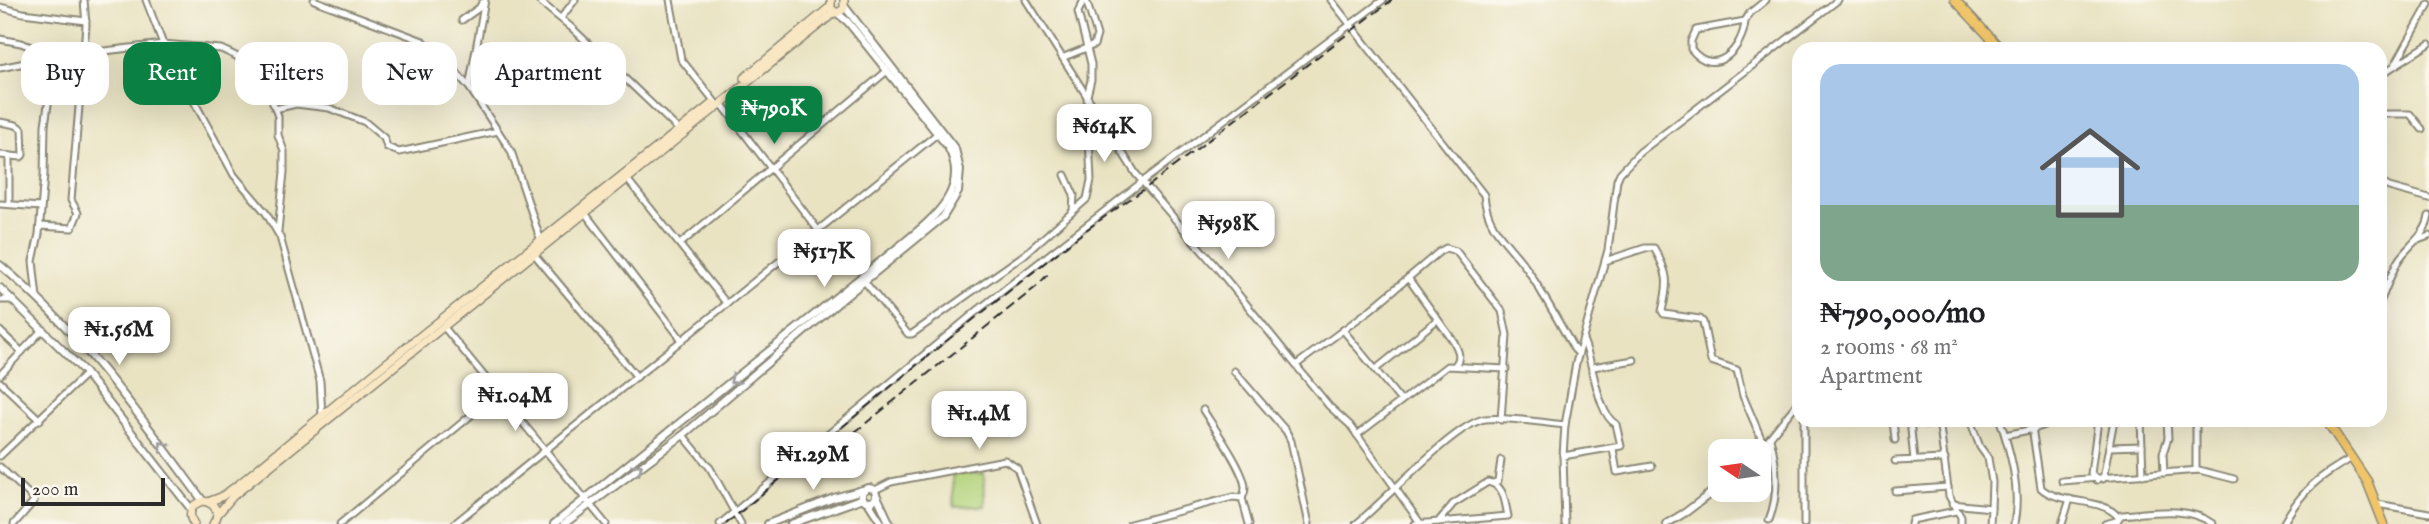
<!DOCTYPE html>
<meta charset="utf-8">
<style>
:root{--surface:#fff;--page:#f2f2f2;--text:#202124;--muted:#757577;--line:#e0e0e0;--accent:#0b8043}
body{margin:0;font-family:"IM FELL English",serif;background:var(--page);color:var(--text);height:100vh;display:flex;flex-direction:column;font-size:26px;white-space:nowrap}
*{box-sizing:border-box;margin:0}
p{font-size:23px;color:var(--muted)}
.icon{flex:none;width:38px;height:38px;fill:none;stroke:currentColor;stroke-width:2;stroke-linecap:round;stroke-linejoin:round}
.map{position:relative;flex:1;overflow:hidden}
.sheet{position:absolute;left:1792px;top:42px;width:595px;height:385px;display:flex;flex-direction:column;background:var(--surface);border-radius:21px;box-shadow:0 7px 28px #0002}
.sheet>*{flex:none}
.top-card{position:absolute;left:21px;top:42px;width:665px;height:63px;display:flex;gap:14px}
.needle{width:46px;rotate:283deg}
.tools{position:absolute;left:1708px;top:439px;display:grid;gap:14px}
.tools a{display:grid;place-items:center;width:63px;height:63px;border-radius:14px;background:var(--surface);box-shadow:0 7px 28px #0002;font-size:35px}
.scale{position:absolute;left:21px;bottom:18px;width:144px;box-sizing:border-box;padding-left:7px;border:4px solid #2b2b2b;border-top:0;font-size:19px;line-height:24px;white-space:nowrap;color:#2b2b2b;-webkit-text-stroke:5px #fbf7ec;paint-order:stroke}
.price{position:absolute;translate:-50% -60px;padding:0 16px;border-radius:14px;background:#fff;color:#222;font-size:23px;line-height:46px;filter:drop-shadow(0 2px 4px #0008)}
.price::after{content:'';position:absolute;left:50%;top:42px;width:21px;height:16px;margin-left:-10px;background:inherit;clip-path:polygon(0 0,100% 0,50% 100%)}
.price.on{background:var(--accent);color:#fff}
ul{padding:0;list-style:none}
li{display:grid;align-content:center;gap:14px;height:371px;padding:0 28px}
li+li{border-top:2px solid var(--line)}
li span{display:grid;place-items:center;height:217px;border-radius:21px;color:#555}
li>.icon{margin-inline-start:auto}
span .icon{width:126px;height:126px;fill:#fffc;stroke-width:1}
li b{font-size:30px}
.tag{padding:0 24px;border-radius:21px;background:var(--surface);box-shadow:0 7px 28px #0002;font-size:24px;line-height:63px}
.tag.on{background:var(--accent);color:#fff}
.map>svg:first-child{display:block}
.green{fill:#b2d37b;stroke:#6e7f53;stroke-width:2}
.lines{fill:none;stroke-linecap:round;stroke-linejoin:round}
.minor-casing{stroke:#8a8776;stroke-width:9}
.tertiary-casing{stroke:#8a8776;stroke-width:10}
.secondary-casing{stroke:#8a8776;stroke-width:10}
.primary-casing{stroke:#8a8776;stroke-width:11}
.minor{stroke:#fff;stroke-width:5}
.tertiary{stroke:#fff;stroke-width:6}
.secondary{stroke:#f9e7c3;stroke-width:7}
.primary{stroke:#f0c469;stroke-width:8}
.rail{stroke:#2b2b2b;stroke-width:2;stroke-dasharray:10 5;stroke-linecap:butt}
.oneway{stroke:#a0a0a0}
</style>
<div class="map">
<svg width="2429" height="524" viewBox="0 0 2429 524">
<rect width="100%" height="100%" fill="#fbf7ec"/>
<filter id="ink" filterUnits="userSpaceOnUse"><feTurbulence type="fractalNoise" baseFrequency=".0143" numOctaves="2"/><feDisplacementMap in="SourceGraphic" scale="14" xChannelSelector="R" yChannelSelector="G"/><feConvolveMatrix kernelMatrix="1 2 1 2 8 2 1 2 1" color-interpolation-filters="sRGB"/></filter>
<filter id="wash" filterUnits="userSpaceOnUse"><feTurbulence type="fractalNoise" baseFrequency=".00686" numOctaves="4" result="noise"/><feDisplacementMap in="SourceGraphic" scale="28" xChannelSelector="R" yChannelSelector="G"/><feGaussianBlur stdDeviation="1.57" result="paint"/><feColorMatrix in="noise" values="0 0 0 0 0 0 0 0 0 0 0 0 0 0 0 0 0 1.4 0 .05"/><feComposite in="paint" operator="in"/></filter>
<g filter="url(#wash)">
<rect width="100%" height="100%" fill="#e9e3c2"/>
<polygon class="green" points="984,473 985,506 954,507 952,474"/>
</g>
<g filter="url(#ink)">
<g class="lines">
<defs>
<g id="minor">
<polyline points="146,0 163,44 234,175 266,213 280,237 320,381 322,416"/>
<polyline points="314,0 423,41 443,57 469,87 511,151 541,241"/>
<polyline points="538,0 572,28 679,130"/>
<polyline points="670,0 681,59 715,102"/>
<polyline points="1026,0 1136,174 1217,268 1329,406 1350,425 1421,524"/>
<path d="M1331,0l153,195c3,35 24,47 43,74 17,26 32,53 47,80l4,4"/>
<polyline points="0,7 23,13 86,21"/>
<polyline points="561,18 575,0"/>
<polyline points="462,20 479,8 482,3"/>
<path d="M1745,21c-2,28 -30,58 -54,28v-8l5,-11z"/>
<polyline points="1745,21 1750,13 1766,0"/>
<polyline points="0,39 21,43 55,57 45,125 44,175 39,234 33,261 37,298"/>
<polyline points="1064,57 1094,45 1097,35 1086,0"/>
<polyline points="2395,65 2429,4"/>
<polyline points="0,68 55,57 163,44 221,49 236,56 254,71 267,88 278,116 278,135 284,151 284,172 278,231"/>
<polyline points="2380,75 2429,44"/>
<polyline points="469,87 485,0"/>
<polyline points="721,103 818,230"/>
<polyline points="275,109 296,104 329,108 365,122 384,138 387,147 399,152 498,131"/>
<polyline points="2380,114 2410,114 2422,129"/>
<polyline points="0,122 16,125 22,129 23,155 21,157 0,155"/>
<polyline points="1065,175 1074,195 1073,211"/>
<polyline points="627,179 727,304"/>
<polyline points="2380,182 2389,187 2429,198"/>
<polyline points="0,204 41,207"/>
<polyline points="9,204 9,156"/>
<polyline points="585,213 682,340"/>
<polyline points="40,226 72,228 78,213 71,200 86,25 84,0"/>
<polyline points="2418,240 2429,236"/>
<polyline points="680,244 887,71"/>
<polyline points="534,254 637,377"/>
<path d="M1605,261l40,-13h9c15,26 15,34 8,63l2,3 36,5 3,3 8,39 26,9 6,26 21,49"/>
<path d="M1408,278l46,64c4,8 8,15 1,23"/>
<polyline points="864,281 908,334 912,334 1024,255 1087,199 1091,180 1087,96 1091,80 1091,64 1078,12 1084,0"/>
<polyline points="0,300 13,300"/>
<path d="M2380,302c6,-13 11,-28 18,-41 10,-16 28,-25 31,-45"/>
<polyline points="443,326 606,524"/>
<polyline points="1343,330 1401,401"/>
<polyline points="0,331 22,352"/>
<polyline points="1296,365 1370,310 1439,252 1446,248 1456,251 1502,311 1507,335 1501,420"/>
<polyline points="1593,367 1634,360"/>
<polyline points="1376,369 1437,320"/>
<polyline points="1234,371 1286,431 1291,441 1309,524"/>
<polyline points="0,375 43,329"/>
<polyline points="0,382 40,420"/>
<path d="M1203,410c10,16 42,61 42,78 0,5 -1,6 -3,10"/>
<polyline points="1893,420 1895,440"/>
<polyline points="1910,420 1914,460"/>
<polyline points="1920,420 1927,425 1940,422"/>
<polyline points="1939,420 1949,496 1961,517 1961,524"/>
<polyline points="1970,420 1980,447 1988,458 1992,482 1991,508"/>
<path d="M2000,420c11,34 21,69 14,104"/>
<path d="M2031,420l10,68c18,17 63,9 77,29"/>
<polyline points="2141,420 2143,475"/>
<polyline points="2196,420 2196,470"/>
<polyline points="683,435 710,468 741,524"/>
<polyline points="1357,435 1447,366 1506,369"/>
<polyline points="2005,435 2034,429 2057,420"/>
<polyline points="2109,447 2142,446"/>
<polyline points="1613,449 1617,472 1652,466"/>
<polyline points="1758,452 1799,401"/>
<polyline points="0,456 86,374"/>
<path d="M1563,456l58,-10 -5,-22c-19,-9 -23,-65 -33,-84"/>
<polyline points="1895,461 1945,459"/>
<polyline points="0,467 33,498 34,501 14,524"/>
<polyline points="2164,473 2163,453 2168,438 2167,420"/>
<polyline points="2103,479 2114,420"/>
<polyline points="2097,480 2091,474 2098,420"/>
<polyline points="2062,481 2199,470 2234,479"/>
<polyline points="1493,483 1498,481 1501,460"/>
<polyline points="875,490 891,482 1005,460 1017,468 1037,524"/>
<polyline points="1895,491 1948,487"/>
<polyline points="1952,504 1991,508 1990,524"/>
<polyline points="2377,504 2429,513"/>
<path d="M1769,520c10,-26 8,-56 1,-82"/>
<polyline points="340,524 498,393"/>
<polyline points="454,524 937,134"/>
<polyline points="720,524 978,310 1142,182 1383,0"/>
<polyline points="1130,524 1233,497 1242,498 1249,524"/>
<path d="M1356,524c28,-22 99,-101 129,-105 22,-3 57,4 80,6"/>
<path d="M1415,524l93,-8c-4,-17 -3,-30 -20,-34l-35,22 -15,18"/>
<polyline points="1565,524 1563,456 1565,425 1576,363 1608,250 1617,180 1620,173 1640,152 1838,0"/>
<polyline points="1804,524 1804,420"/>
<polyline points="1911,524 1912,520 1956,511"/>
<polyline points="2062,524 2070,499"/>
<polyline points="2105,524 2116,521"/>
<path d="M2115,524l6,-9c30,-2 67,-10 92,9"/>
<path d="M2283,524c19,-34 36,-48 69,-66"/>
</g>
<g id="tertiary">
<path d="M0,265c81,67 141,152 203,236"/>
<polyline points="0,288 83,370 191,509"/>
<circle cx="869" cy="495" r="7"/>
<polyline points="876,494 890,524"/>
<polyline points="868,502 882,524"/>
<path d="M554,524l342,-275c31,-26 77,-56 52,-102l-100,-125 -11,-9"/>
<polyline points="564,524 683,435 840,301 943,217 958,192 960,170 955,149 845,7"/>
<polyline points="768,524 834,498 866,489"/>
<polyline points="791,524 863,498"/>
<polyline points="1666,524 1686,512 1720,486"/>
</g>
<g id="secondary">
<polyline points="831,0 831,9 837,13 844,9 844,0"/>
<polyline points="744,78 830,7"/>
<polyline points="208,502 221,497 239,484 375,372 713,103"/>
<polyline points="217,515 233,496 835,12"/>
<path d="M194,524c-7,-10 -3,-20 9,-23 13,2 18,13 10,23"/>
</g>
<g id="primary">
<polyline points="1955,0 2001,49"/>
<polyline points="2326,420 2367,481 2384,524"/>
</g>
</defs>
<use href="#minor" class="minor-casing"/>
<use href="#tertiary" class="tertiary-casing"/>
<use href="#secondary" class="secondary-casing"/>
<use href="#primary" class="primary-casing"/>
<use href="#minor" class="minor"/>
<use href="#tertiary" class="tertiary"/>
<use href="#secondary" class="secondary"/>
<use href="#primary" class="primary"/>
<g class="rail">
<polyline points="829,449 845,440 1036,287 1050,272"/>
<polyline points="726,524 920,362 1086,230 1147,187 1392,0"/>
</g>
</g>
<defs><path id="oneway-chevron" d="M-2-3.5L2.5 0L-2 3.5" fill="none" stroke-width="1.6" stroke-linecap="round" stroke-linejoin="round" transform="scale(1.75)"/></defs>
<g class="oneway">
<use href="#oneway-chevron" transform="translate(734 380) rotate(141)"/>
<use href="#oneway-chevron" transform="translate(163 446) rotate(-127)"/>
<use href="#oneway-chevron" transform="translate(638 468) rotate(-36)"/>
</g>
</g>
</svg>
<div class="tools">
<a><svg class="needle" viewBox="-14 -14 28 28"><path d="M0-13l5 13h-10z" fill="#e53935"/><path d="M0 13l5-13h-10z" fill="#757577"/></svg></a>
</div>
<div class="scale">200 m</div>
<b class="price on" style="left:774px;top:146px">₦790K</b>
<b class="price" style="left:1104px;top:164px">₦614K</b>
<b class="price" style="left:1228px;top:261px">₦598K</b>
<b class="price" style="left:824px;top:289px">₦517K</b>
<b class="price" style="left:119px;top:367px">₦1.56M</b>
<b class="price" style="left:515px;top:433px">₦1.04M</b>
<b class="price" style="left:979px;top:451px">₦1.4M</b>
<b class="price" style="left:813px;top:492px">₦1.29M</b>
<div class="top-card">
<a class="tag">Buy</a>
<a class="tag on">Rent</a>
<a class="tag">Filters</a>
<a class="tag">New</a>
<a class="tag">Apartment</a>
</div>
<section class="sheet">
<ul>
<li><span style="background:linear-gradient(#a9c7e8 65%,#7fa58c 0)"><svg class="icon" aria-label="home" viewBox="0 0 24 24"><path d="M3 11l9-7 9 7M6 9v11h12V9"/></svg></span><div><b>₦790,000/mo</b><p>2 rooms · 68 m²</p><p>Apartment</p></div></li>
</ul>
</section>
</div>
